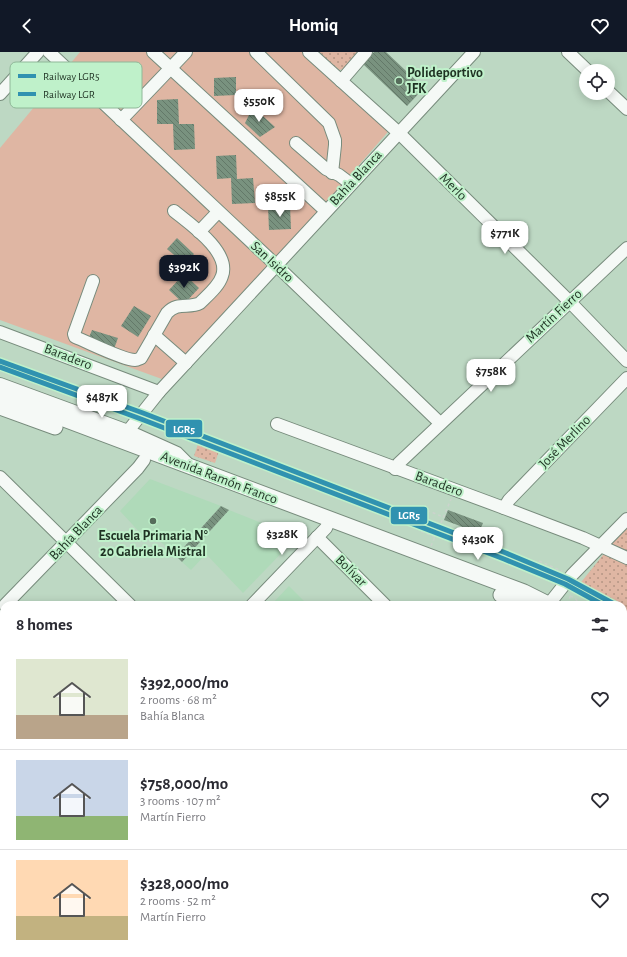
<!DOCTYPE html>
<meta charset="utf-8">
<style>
:root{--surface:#fff;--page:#f2f2f3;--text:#2b2b33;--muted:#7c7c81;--line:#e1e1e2;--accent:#111827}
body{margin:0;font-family:"Alegreya Sans",sans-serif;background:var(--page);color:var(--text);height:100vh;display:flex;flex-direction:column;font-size:15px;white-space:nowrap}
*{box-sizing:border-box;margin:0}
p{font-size:13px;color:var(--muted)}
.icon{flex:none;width:22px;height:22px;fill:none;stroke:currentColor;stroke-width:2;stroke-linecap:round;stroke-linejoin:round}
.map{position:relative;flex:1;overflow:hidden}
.sheet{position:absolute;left:0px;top:549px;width:627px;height:356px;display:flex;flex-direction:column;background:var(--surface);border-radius:12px 12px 0 0;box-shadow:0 2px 10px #0003}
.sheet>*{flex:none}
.controls{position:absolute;left:579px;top:12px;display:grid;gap:8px}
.controls a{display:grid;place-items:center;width:36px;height:36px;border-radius:50%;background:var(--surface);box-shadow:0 2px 10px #0003;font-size:20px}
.price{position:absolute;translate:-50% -34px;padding:0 9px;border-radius:8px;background:#fff;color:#222;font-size:13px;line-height:26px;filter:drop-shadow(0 1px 2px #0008)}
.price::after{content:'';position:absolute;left:50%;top:24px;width:12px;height:9px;margin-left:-6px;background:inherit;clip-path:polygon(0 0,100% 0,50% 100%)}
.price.on{background:var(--accent);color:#fff}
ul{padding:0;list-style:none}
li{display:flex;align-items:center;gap:12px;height:100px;padding:0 16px}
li+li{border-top:1px solid var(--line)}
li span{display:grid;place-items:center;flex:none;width:112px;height:80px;border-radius:0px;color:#555}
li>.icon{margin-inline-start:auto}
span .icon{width:48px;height:48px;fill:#fffc;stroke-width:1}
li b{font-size:17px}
h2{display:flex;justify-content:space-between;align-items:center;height:48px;padding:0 16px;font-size:17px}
header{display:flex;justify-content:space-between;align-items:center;height:52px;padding:0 16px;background:var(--accent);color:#fff;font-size:18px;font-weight:600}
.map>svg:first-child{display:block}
.built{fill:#afdab9}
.green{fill:#dfb6a3}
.park{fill:url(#park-dots)}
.building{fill:url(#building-back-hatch)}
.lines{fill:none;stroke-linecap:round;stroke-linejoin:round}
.minor-casing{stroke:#778b7c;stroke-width:14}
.major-casing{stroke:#778b7c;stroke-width:17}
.path{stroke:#cbd3cc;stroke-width:1.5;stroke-dasharray:3 3;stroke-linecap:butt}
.minor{stroke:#f5f9f6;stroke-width:12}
.major{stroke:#f5f9f6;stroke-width:15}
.rail-1-casing{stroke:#bff1ca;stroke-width:8}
.rail-2-casing{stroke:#bff1ca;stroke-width:8}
.rail-1{stroke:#3092b0;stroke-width:5}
.rail-2{stroke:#3092b0;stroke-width:5}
.poi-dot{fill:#566c5b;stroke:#bff1ca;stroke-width:1.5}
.labels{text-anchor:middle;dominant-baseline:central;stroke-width:4;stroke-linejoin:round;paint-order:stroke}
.poi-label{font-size:14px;font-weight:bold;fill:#1f3223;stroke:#bff1ca;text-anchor:start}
.street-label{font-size:14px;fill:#1f3223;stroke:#bff1ca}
.key{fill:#bff1ca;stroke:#8fb898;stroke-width:1}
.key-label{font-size:11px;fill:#1f3223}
.line-badge{stroke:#bff1ca;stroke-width:1.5}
.badge-label{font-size:11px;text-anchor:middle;font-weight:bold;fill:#fff}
</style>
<header><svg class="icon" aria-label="back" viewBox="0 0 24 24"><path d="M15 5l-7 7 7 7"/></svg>Homiq<svg class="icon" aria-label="heart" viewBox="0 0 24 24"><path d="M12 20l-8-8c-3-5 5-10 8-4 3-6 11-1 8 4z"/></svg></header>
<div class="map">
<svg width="627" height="905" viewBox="0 0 627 905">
<defs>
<pattern id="park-dots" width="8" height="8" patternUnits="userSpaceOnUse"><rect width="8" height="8" fill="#dfb6a3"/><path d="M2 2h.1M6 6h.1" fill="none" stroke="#b49584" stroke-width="1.8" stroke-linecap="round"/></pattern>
<pattern id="building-back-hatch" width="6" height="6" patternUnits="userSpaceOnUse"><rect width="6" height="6" fill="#79927f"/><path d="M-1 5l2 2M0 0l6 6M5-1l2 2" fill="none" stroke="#637868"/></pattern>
</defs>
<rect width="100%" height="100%" fill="#bdd8c3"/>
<g class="built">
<polygon points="150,427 221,454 176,504 150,480 145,486 120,459"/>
<polygon points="229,458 297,485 243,541 206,502 191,518 182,510"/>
<polygon points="289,534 308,553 275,553 273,551"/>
</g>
<polygon class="green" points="80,0 311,0 393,74 170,330 0,268 0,96"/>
<g class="park">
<polygon points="318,0 360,0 344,17 339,18"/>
<polygon points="198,392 219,399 215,411 194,404"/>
<polygon points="627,473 627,567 623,565 623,553 601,553 574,539"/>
</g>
<g class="building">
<polygon points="374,0 386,0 424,36 407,54 363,12"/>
<polygon points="236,25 236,43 214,44 214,26"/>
<polygon points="178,47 179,72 194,72 195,97 174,98 173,72 157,72 157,48"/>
<polygon points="253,55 275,75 260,85 245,71"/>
<polygon points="236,103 237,127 253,126 255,151 232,152 231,126 217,127 216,104"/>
<polygon points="290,153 291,177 269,178 268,154"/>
<polygon points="177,186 194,202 185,212 167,197"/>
<polygon points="184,222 199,236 184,252 169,238"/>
<polygon points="134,254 151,264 138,285 121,274"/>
<polygon points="92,278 118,286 114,297 88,288"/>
<polygon points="221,454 229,458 182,510 176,504"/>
<polygon points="448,458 483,471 479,481 444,468"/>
</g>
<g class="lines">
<defs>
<g id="minor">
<polyline points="49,0 277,214 440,371"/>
<polyline points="153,0 326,159"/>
<polyline points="256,0 329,71 335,88 335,93 332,121"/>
<polyline points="309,0 399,81 570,250 627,309"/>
<polyline points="568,0 588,19"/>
<polyline points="341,29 366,0"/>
<polyline points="608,39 627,57"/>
<polyline points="0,42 38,0"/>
<polyline points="121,68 186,0"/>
<polyline points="296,91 326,117 339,123 351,132"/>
<polyline points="199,180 218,160"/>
<path d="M93,229l-19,53 1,3c13,5 48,23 60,23 3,0 3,-1 6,-2l26,-45c11,-12 22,-4 33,-10 8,-8 19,-17 22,-27 9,-24 -32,-52 -48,-65"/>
<polyline points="0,280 159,340"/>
<polyline points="154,283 186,311"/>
<polyline points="0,332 128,379 177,401 191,415"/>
<polyline points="277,372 504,456 583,486 627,506"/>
<polyline points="128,379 159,340 474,0"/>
<polyline points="395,417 399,411 627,196"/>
<polyline points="0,425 130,553"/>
<polyline points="504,456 509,448 627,326"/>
<polyline points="317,485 385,553"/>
<polyline points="549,552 572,523 627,467"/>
<polyline points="5,553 138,416 144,408"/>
<polyline points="252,553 326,476 330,467"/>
<polyline points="0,674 4,678"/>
<polyline points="623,723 627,719"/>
<polyline points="623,784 627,788"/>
<polyline points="0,813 4,809"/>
<polyline points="234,901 238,905"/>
<polyline points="488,901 492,905"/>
<polyline points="198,905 202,901"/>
<polyline points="445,905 449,901"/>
</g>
<g id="major">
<path d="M0,343c174,67 349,132 524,197l26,13"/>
<polyline points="0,355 55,375"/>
<polyline points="501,543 526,553"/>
<polyline points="623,597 627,599"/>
<polyline points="623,609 627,611"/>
</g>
</defs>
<use href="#minor" class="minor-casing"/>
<use href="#major" class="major-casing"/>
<g class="path">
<polyline points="441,471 451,447"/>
<polyline points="435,485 420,479 429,459 443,465"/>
<polyline points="431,494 436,482"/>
<polyline points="539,509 562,519"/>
<polyline points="570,544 575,546 580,553"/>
<polyline points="570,544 569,549 572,553"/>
<polyline points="623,575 627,577"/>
</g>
<use href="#minor" class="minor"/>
<use href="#major" class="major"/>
<defs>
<polyline id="rail-1" points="0,309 143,361 506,501 568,527 616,553"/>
<polyline id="rail-2" points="0,315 141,367 504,507 565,532 603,553"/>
</defs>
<use href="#rail-1" class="rail-1-casing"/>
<use href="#rail-2" class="rail-2-casing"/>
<use href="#rail-1" class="rail-1"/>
<use href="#rail-2" class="rail-2"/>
</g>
<g class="poi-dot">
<circle cx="399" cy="29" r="4"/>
<circle cx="153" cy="469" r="4"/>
</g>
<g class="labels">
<g class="poi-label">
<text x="407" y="21">Polideportivo<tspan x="407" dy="16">JFK</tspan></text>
<text x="153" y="484" text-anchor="middle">Escuela Primaria N°<tspan x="153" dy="16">20 Gabriela Mistral</tspan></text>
</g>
<g class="street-label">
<text transform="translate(356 126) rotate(-47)">Bahía Blanca</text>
<text transform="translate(453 135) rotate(45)">Merlo</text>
<text transform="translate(272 210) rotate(43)">San Isidro</text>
<text transform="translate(554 264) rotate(-43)">Martín Fierro</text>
<text transform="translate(68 305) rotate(21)">Baradero</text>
<text transform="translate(565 390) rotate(-46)">José Merlino</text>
<text transform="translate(219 426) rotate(21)">Avenida Ramón Franco</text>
<text transform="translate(439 432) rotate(20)">Baradero</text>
<text transform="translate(76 481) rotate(-46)">Bahía Blanca</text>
<text transform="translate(351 519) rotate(45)">Bolívar</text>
</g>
</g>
<rect x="10" y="10" width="132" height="46" rx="6" class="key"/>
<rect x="18" y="22" width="18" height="4" fill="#3092b0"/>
<rect x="18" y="40" width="18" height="4" fill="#3092b0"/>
<g class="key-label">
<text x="43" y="28">Railway LGR5</text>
<text x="43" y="46">Railway LGR</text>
</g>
<g class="line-badge">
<rect x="165" y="367" width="38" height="19" rx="4" fill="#3092b0"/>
<rect x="390" y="454" width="38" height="19" rx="4" fill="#3092b0"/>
</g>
<g class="badge-label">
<text x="184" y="381">LGR5</text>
<text x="409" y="467">LGR5</text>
</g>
</svg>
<div class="controls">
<a><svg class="icon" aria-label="locate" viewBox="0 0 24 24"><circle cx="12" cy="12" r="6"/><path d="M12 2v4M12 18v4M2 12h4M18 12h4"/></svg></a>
</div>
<b class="price" style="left:259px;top:71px">$550K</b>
<b class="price" style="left:280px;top:166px">$855K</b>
<b class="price" style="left:505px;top:203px">$771K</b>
<b class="price on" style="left:184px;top:237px">$392K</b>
<b class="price" style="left:491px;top:341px">$758K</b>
<b class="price" style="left:102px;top:367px">$487K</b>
<b class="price" style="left:282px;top:504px">$328K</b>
<b class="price" style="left:478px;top:509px">$430K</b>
<section class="sheet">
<h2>8 homes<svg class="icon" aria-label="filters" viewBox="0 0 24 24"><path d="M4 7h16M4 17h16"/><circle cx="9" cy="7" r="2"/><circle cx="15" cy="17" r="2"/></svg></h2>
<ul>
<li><span style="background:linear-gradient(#dfe7d0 70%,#b9a48a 0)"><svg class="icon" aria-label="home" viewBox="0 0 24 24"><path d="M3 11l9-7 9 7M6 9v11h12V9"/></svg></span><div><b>$392,000/mo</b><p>2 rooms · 68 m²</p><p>Bahía Blanca</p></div><svg class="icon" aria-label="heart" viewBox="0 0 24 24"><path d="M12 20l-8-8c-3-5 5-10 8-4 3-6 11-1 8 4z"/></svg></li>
<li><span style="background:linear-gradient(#c9d6e8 70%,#8fb573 0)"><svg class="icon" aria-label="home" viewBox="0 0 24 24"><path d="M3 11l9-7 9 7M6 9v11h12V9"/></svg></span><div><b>$758,000/mo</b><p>3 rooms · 107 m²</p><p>Martín Fierro</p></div><svg class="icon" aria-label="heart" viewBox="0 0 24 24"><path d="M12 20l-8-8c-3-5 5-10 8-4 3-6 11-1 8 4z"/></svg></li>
<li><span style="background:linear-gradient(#ffd9b3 70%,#c2b280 0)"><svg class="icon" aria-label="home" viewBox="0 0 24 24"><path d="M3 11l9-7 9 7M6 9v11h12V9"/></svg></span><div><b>$328,000/mo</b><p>2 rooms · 52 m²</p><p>Martín Fierro</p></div><svg class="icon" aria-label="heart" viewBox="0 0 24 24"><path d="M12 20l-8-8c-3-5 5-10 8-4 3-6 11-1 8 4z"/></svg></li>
</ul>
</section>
</div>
